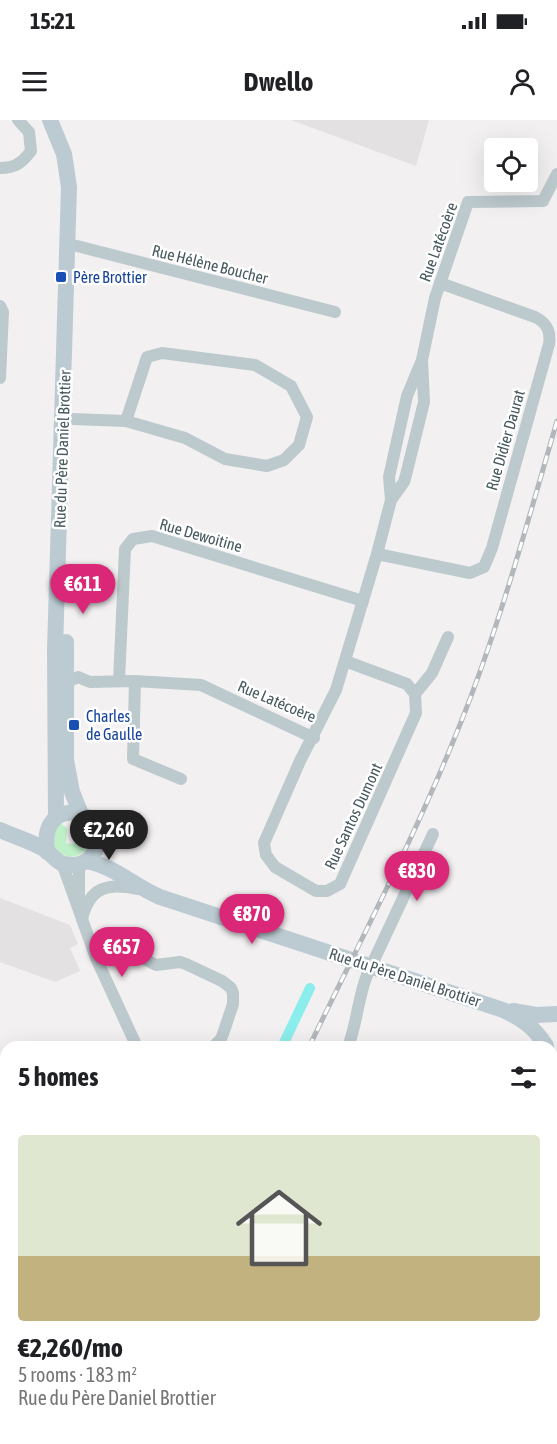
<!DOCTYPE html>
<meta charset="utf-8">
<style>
:root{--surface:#fff;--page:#f2f2f2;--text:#202124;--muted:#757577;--line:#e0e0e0;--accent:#db2777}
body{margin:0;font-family:"Asap Condensed",sans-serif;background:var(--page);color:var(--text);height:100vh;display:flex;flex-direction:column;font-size:22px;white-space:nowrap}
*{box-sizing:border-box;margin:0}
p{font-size:20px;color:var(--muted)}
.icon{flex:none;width:33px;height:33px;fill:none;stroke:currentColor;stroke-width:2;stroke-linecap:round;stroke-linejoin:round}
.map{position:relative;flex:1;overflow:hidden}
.sheet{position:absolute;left:0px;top:921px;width:558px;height:404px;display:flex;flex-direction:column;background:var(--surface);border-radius:18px 18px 0 0;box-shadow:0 6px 24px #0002}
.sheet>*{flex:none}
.buttons{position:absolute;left:484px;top:18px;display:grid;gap:12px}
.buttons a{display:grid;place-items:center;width:54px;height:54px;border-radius:6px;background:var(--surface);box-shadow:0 6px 24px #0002;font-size:30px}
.price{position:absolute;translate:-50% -51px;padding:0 14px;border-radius:21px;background:var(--accent);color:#fff;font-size:20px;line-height:39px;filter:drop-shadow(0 2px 3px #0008)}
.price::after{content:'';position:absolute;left:50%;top:36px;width:18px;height:14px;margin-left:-9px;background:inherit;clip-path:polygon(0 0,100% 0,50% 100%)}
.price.current{background:#222;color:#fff}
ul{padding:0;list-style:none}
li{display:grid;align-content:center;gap:12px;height:318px;padding:0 18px}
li+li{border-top:2px solid var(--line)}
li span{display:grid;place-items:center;height:186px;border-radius:6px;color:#555}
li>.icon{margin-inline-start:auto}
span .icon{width:108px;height:108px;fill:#fffc;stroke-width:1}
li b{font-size:26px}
h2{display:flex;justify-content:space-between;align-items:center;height:72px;padding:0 18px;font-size:26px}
.status{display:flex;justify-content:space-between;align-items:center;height:42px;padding:0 30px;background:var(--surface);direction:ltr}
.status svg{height:16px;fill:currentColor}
header{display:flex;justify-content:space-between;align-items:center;height:78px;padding:0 18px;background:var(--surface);font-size:27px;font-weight:700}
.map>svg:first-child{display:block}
.education{fill:#e4e1e3}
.green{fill:#bff0c7}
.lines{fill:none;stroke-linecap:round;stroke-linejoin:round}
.canal{stroke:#8beeec;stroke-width:10}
.street{stroke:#bcc9cd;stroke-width:12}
.secondary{stroke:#bccbd2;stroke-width:16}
.rail-casing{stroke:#b2b7bb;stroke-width:5}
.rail{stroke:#fff;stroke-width:3;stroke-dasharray:9;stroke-linecap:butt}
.street-bridge{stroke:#bcc9cd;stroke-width:12}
.transit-dot{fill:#1a4fb4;stroke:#fff;stroke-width:2}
.labels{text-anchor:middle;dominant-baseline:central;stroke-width:5;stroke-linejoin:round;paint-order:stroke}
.street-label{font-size:16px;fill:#48595e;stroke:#fff}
.transit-label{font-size:16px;fill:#164399;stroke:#fff;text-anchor:start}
</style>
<div class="status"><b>15:21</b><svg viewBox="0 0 49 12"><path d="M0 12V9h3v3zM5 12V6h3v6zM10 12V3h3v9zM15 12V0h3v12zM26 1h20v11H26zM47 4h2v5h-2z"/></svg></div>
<header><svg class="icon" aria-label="menu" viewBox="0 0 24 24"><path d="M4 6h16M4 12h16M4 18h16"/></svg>Dwello<svg class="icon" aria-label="person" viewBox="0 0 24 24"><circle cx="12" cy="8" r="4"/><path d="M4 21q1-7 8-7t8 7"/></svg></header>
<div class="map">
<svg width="557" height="1324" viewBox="0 0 557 1324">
<rect width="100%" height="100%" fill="#f3f0f1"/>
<g class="education">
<polygon points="291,0 429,0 416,46"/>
<polygon points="0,778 70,805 78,824 70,828 80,851 55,862 0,842"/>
</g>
<g class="green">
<path d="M76,701c29,16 4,51 -22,28l-2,-16 8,-10 7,5 -1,15 8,1 2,-5 -5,-4 -1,-8z"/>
<polygon points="0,996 6,998 6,1124 0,1121"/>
</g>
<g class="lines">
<polyline class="canal" points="282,927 310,868"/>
<g class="street">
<path d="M0,48c15,0 22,-5 31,-17l-2,-19 -11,-12"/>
<polyline points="77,126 335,192"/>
<polyline points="0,186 3,192 0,258"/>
<polyline points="72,299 126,301 185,318 225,339 267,346 284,340 299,325 307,297 291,266 255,245 162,233 147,237 126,301"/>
<polyline points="391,380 404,362 406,355 424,282 422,240 435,178 468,82 543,81 557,54"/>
<path d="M377,434l93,19 14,-6 8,-19 57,-204c2,-13 -2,-21 -14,-27l-95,-34"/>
<polyline points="345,541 407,564 415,574 416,593 340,764 327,771 316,771 275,747 266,735 264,723 300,641 336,570 377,434 391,380 389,357 407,276 422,240"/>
<polyline points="119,561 125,429 133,419 152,416 363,481"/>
<polyline points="135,561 133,639 181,659"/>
<polyline points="62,569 66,563 78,557 90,562 135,561 201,565 314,618"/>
<polyline points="415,574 432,553 448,517"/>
<polyline points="62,743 96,838 137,927"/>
<polyline points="79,744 79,780"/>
<path d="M82,799c7,-31 25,-37 55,-30"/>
<polyline points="96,838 121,829 130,832 156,845 180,842 186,844 222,861 231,868 233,873 233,884 224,911 221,919 213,927"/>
<polyline points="375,838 433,714"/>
<path d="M348,927c9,-24 10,-49 19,-72"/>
<polyline points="552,1058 557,1060"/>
<polyline points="552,1173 557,1154"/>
<polyline points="0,1209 6,1205"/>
<polyline points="552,1247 557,1248"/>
<polyline points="284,1318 300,1324"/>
<polyline points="462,1318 475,1324"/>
<polyline points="72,1324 75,1318"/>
<polyline points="203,1324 205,1318"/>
<polyline points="236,1324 236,1318"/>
<polyline points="487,1324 489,1318"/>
</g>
<g class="secondary">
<polyline points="50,0 64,34 69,67 55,530 56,697"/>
<polyline points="66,522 66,640 72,672 81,694"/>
<path d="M0,710c15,7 34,12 47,21 5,4 8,9 14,12 4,2 9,2 14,2 9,-1 17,-7 21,-16 17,-39 -58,-58 -49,3"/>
<path d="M86,741c27,4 49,26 74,36l343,113c20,9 32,18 43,36"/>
<polyline points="513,891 536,895 557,894"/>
<polyline points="552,970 554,942"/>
<polyline points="395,1324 397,1318"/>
</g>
<defs>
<g id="rail">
<path d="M309,927c51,-106 106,-210 150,-320 40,-99 68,-203 98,-306"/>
<polyline points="99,1324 102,1318"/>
<polyline points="121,1324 124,1318"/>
</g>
</defs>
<use href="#rail" class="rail-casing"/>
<use href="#rail" class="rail"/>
<polyline class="street-bridge" points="367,855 375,838"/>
</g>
<g class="transit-dot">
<rect x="55" y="151" width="12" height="12" rx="3"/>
<rect x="68" y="599" width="12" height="12" rx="3"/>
</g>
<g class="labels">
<g class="street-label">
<text transform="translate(438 122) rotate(-70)">Rue Latécoère</text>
<text transform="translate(210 144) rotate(14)">Rue Hélène Boucher</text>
<text transform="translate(505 320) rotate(-74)">Rue Didier Daurat</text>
<text transform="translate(62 329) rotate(-88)">Rue du Père Daniel Brottier</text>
<text transform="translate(201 415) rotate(16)">Rue Dewoitine</text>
<text transform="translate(277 581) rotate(23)">Rue Latécoère</text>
<text transform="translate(353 696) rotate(-65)">Rue Santos Dumont</text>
<text transform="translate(405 857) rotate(18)">Rue du Père Daniel Brottier</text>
</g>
<g class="transit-label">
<text x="73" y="157">Père Brottier</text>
<text x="86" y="596">Charles<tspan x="86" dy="18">de Gaulle</tspan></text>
</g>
</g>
</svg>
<div class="buttons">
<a><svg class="icon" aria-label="locate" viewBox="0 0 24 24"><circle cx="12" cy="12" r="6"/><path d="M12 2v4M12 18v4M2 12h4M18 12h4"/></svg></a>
</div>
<b class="price" style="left:83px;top:495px">€611</b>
<b class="price current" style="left:109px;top:741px">€2,260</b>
<b class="price" style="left:417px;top:782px">€830</b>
<b class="price" style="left:252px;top:825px">€870</b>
<b class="price" style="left:122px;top:858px">€657</b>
<section class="sheet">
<h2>5 homes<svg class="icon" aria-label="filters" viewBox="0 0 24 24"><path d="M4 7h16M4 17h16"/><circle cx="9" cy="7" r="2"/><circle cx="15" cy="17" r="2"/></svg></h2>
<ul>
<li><span style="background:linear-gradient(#dfe7d0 65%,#c2b280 0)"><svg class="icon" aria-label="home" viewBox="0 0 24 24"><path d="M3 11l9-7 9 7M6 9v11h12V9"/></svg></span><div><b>€2,260/mo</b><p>5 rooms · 183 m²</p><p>Rue du Père Daniel Brottier</p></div></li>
</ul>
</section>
</div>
